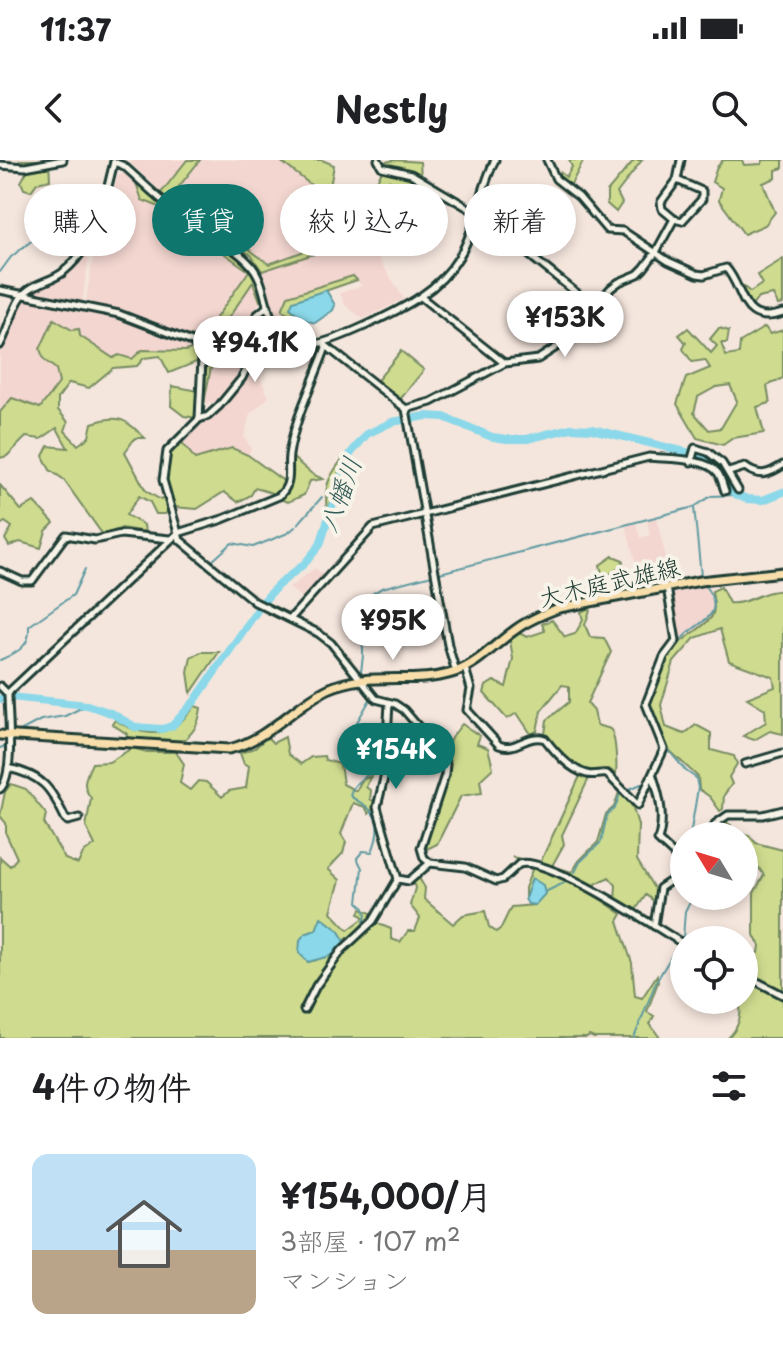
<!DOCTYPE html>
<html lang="ja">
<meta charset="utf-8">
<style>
:root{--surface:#fff;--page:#f6f6f6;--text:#202124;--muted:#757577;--accent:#0f766e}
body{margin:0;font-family:"Playpen Sans","Klee One",sans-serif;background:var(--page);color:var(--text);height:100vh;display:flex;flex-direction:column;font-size:30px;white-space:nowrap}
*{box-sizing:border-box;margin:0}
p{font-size:26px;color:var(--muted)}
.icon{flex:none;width:44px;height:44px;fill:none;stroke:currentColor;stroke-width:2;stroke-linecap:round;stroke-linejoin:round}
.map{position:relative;height:878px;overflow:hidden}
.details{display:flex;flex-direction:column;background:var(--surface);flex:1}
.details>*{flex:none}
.hud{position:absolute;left:24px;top:24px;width:736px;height:72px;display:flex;gap:16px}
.needle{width:52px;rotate:308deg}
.tools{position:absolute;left:670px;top:662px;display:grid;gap:16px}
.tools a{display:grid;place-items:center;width:88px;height:88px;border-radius:50%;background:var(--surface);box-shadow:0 4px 12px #0003;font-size:40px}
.price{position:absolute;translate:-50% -68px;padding:0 18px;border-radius:28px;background:#fff;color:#222;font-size:26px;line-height:52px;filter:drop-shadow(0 2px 4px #0008)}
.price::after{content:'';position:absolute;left:50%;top:48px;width:24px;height:18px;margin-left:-12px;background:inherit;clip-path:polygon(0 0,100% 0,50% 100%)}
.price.active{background:var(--accent);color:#fff}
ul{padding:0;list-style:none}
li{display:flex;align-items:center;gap:24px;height:200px;padding:0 32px}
li span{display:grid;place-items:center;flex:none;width:224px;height:160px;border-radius:16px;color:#555}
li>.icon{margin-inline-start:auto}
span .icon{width:96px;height:96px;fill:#fffc;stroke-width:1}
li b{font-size:34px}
h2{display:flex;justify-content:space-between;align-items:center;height:96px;padding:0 32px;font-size:34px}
.chip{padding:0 28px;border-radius:36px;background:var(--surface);box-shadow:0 4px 12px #0003;font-size:28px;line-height:72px}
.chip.active{background:var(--accent);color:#fff}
.status{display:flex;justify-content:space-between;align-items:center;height:56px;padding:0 40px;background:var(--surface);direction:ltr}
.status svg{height:22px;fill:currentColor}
header{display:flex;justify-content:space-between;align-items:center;height:104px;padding:0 32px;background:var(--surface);font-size:36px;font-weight:700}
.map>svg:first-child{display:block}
.built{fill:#f3d6d0}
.green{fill:#cfdc8f;stroke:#778c62;stroke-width:2;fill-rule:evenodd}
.water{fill:#8ad8e9;stroke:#5f9aa1;stroke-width:2}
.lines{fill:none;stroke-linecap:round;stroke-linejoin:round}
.stream{stroke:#5f9aa1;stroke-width:2}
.river{stroke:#8ad8e9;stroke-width:8}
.minor-casing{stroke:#1f3d34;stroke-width:11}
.major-casing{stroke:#1f3d34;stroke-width:13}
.minor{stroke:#f7f3e8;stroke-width:5}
.major{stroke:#f8deab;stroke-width:7}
.labels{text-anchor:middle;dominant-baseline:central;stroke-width:8;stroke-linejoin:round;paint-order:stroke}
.street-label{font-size:24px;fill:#1f3d34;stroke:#f7f3e8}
.water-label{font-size:26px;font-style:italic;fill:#345c58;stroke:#f7f3e8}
</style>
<div class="status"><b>11:37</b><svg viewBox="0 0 49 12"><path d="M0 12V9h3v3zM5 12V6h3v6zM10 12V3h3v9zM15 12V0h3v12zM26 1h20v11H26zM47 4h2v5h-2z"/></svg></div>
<header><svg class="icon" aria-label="back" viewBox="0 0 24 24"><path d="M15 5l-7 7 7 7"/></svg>Nestly<svg class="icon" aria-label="search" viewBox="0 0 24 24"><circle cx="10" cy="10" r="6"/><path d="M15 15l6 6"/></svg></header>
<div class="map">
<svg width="783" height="878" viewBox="0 0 783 878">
<rect width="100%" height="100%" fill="#f5e6dd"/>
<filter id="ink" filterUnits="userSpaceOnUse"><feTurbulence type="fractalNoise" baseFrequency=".0125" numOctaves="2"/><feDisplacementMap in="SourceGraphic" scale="16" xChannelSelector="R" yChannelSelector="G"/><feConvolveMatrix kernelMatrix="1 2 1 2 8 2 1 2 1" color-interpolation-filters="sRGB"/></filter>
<g filter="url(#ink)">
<g class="built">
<polygon points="134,0 279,0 362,65 347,82 373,74 377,96 404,139 363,159 345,145 340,133 362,126 352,116 288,136 295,160 282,168 274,156 268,124 251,95 185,53 130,3"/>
<polygon points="123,13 188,67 249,111 201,180 86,140 95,86 117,17"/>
<polygon points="85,94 89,95 82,143 34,134 35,128 51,124 65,114"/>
<polygon points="253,121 260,141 248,168 250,191 245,208 217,243 204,243 212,202 207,188"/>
<polygon points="29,137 120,158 196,187 186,191 172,189 132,199 113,199 80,176 44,200 56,209 59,223 40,248 12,239 0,252 0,191 14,165 22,141"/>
<polygon points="257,212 269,237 250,254 244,277 251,288 248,295 231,288 195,299 181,281 205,262 244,220"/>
<polygon points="656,358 672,421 643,425 642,409 635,401 626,366 636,363 640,378 650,375 647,360"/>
<polygon points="315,408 327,417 305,440 289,428"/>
<polygon points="706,425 712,431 715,452 711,461 689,473 679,484 670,431"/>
</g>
<g class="green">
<polygon points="20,0 49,0 50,20 37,23 31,31 24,29 21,22 27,11"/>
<polygon points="187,0 200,0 177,29 210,54 208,58 227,71 222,77 185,53 161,33"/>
<polygon points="279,0 322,0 334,5 330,27 347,29 369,39 382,10 397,11 412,18 405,35 389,20 372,47 398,46 399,61 386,56 373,74 345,83 361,64"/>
<polygon points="394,0 420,2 421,18 403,7 382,3"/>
<polygon points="569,0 584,0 569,28 556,16 560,12 566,17 572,7"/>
<polygon points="634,0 642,0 617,33 622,43 616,52 607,44 607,32"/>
<polygon points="723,0 742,0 744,5 762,4 763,0 783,0 783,8 776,10 776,18 763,23 775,52 765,65 744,74 719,40 722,28 712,22 717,7"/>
<path d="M136,23l46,37 59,39 13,15 10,24 -4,3 -7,-19 -45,66 4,14 -8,41c1,-26 9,-50 -14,-67l11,3 48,-68 -92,-65 -15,-6z"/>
<polygon points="235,79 269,104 335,80 341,85 262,111 251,95 232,83"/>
<polygon points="783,99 783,144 778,145 773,135 758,138 752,146 741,135 738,122 750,132 762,124 757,115"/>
<polygon points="353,116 357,120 293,142 291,148 305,160 297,169 315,180 303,179 282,168 295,160 282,150 288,136"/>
<path d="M54,159l18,11 7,-1 1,7 33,22 6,-3 13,4 10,-9 44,1 10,-4 3,14 -30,12 -9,-17 -16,2 -7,8 -24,2 -24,20 -20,-5 -11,15v12l10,12 -3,9 13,14 11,-8 3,-14c27,-9 32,-5 53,15h-10l-10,14 21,39 15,9 8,-8c-3,-18 -5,-40 12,-51l14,18 37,-11 16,7 38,28 -10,11 -21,-6 -4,7 -13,7 -14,-10 -27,17 -23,-2 -9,7h-9l-6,-12 -11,-6 -13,19 18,10 1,7 -23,-4 -19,7 -40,-56 -13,-9 -7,-14 5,-10 20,2 -11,-20 -16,11 -15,-2 -19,19 -7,2v-46l12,-14 28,10 19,-25 -3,-14 -12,-9 -4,-11z"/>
<path d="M765,167l5,7 13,-4v48l-16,8 3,17 -13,4 7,26 -31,5 -10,7 -26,-7 -20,-34 9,-26 24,-10 -5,-8 -13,2 -9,-13 3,-6 -7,-8 9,-7 23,25 6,-7 -7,-7 9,-11 10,3 -2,12h-6l5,13 13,-2 1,-12zM730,225l7,16 -16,27 -12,2 -15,-17 4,-16 18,-10z"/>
<polygon points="401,191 424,210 398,242 375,223"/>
<polygon points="172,226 199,231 197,258 184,256 171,246"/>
<path d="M292,297l20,17 11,5 -13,2 -6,14 -16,7 -9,-3c14,-11 13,-24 13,-42z"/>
<path d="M343,298l-16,54c-3,-26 0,-33 16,-54z"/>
<polygon points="0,325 21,350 34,342 54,363 46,371 41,388 20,382 9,386 5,379 12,367 5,362 0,365"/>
<polygon points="613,396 623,400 622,406 603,418 600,405"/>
<path d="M721,427l8,16c19,2 35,-14 54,-12v143l-13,-3 -16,9 -11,-4 23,-14 -1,-13 -18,-11 28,-11 -2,-10 -44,-16 -9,-32 -25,9 -21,24 -13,43 5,22 18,7 12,-9 15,8v17l23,6 3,8 -8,13 3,7 -8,11 -1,14 -3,2 -10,-14 -11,-8 -1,-12 -31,-29 -18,-47c10,-16 12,-38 24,-52 10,-11 35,-24 39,-33 4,-7 1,-17 0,-25z"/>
<path d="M591,447l-6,18 5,12 14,1 7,14 -24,51 7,8 3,14c4,2 9,2 13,4 6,5 7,37 6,45l-7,-5 -21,3 -28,-18 -15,-20 2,-14 22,-18v-16l-7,-1 -21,26 -4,20 -6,3 -14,-21 -10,6 -23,-26 2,-7 8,-5 12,6 7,-28 -3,-19 9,-7 8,4 18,-6 -3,-7 10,-4 13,17 10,-3 8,-14 -2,-8z"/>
<polygon points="201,492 219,492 191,533 188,512 191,497"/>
<path d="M195,546l6,2c-2,16 -7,25 -21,35l-54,-6 1,-3 -15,-10 3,-4c33,21 57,17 80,-14z"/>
<polygon points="462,564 480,576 477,584 488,588 493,608 480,620 482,633 461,636 437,684 427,689 426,681 450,606 445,593 451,578"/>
<path d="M267,577l6,6 12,-6 3,17 13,10 10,-7 13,-1 1,4 15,4 3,20 13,7 6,-11 9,-4 -5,11 5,4 -1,8 7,4 -8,11 -4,-7 -12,-4 -12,31 5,8 -3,11 -15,16 12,11 -9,32 17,18 16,-12 -5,-5 2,-4 10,4 5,10 15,6v10l9,3 8,-11h7l5,-13 -10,-13 5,-17 -2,-6 6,-4 6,10 -1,11 29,25 10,-9 22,-4 4,16 7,5 5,-4 10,-21 24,-2 -3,-26 -7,20v-11l7,-18 -20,-13 28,6 40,-87 9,2 -27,57 2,9 -12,22 20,6 7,-11 19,-19 8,-28 8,-7 5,-15 13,13 6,20 -1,35 18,30 1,13 -10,-8 -11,16 -20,-10 1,-16 -7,-8 -23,12 36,25 -4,7 14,42 3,33 7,2 15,-23 1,7 -11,30 7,4 -4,8 10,14h-66l-5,-2 -2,2h-587v-181l10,9 7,-8 -11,-24v-11l-6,-7 5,-24 6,-8 15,5 20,25 -2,9 21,36 13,5 5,-11 12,-8 -9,-18 5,-29c-10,-13 -6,-20 1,-35l17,-1 23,-14 15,4h29l8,12 -4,19 10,7 8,-9 8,1 16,15 7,-6 17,-3 3,-22 -5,-2 -4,-11 15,-5zM322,757l-5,43 -9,2 -3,-28 11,-4z"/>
<polygon points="726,662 731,665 732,672 749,675 756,683 783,690 783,832 744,813 744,798 752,792 759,793 760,786 754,775 754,733 764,715 758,707 751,706 744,710 744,676 725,676 721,666"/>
<path d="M744,820l39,18v40h-55c10,-9 16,-25 10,-38h6z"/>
</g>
<g class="water">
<polygon points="326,130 335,145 333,150 315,163 305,160 290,148 293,141"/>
<polygon points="532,718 543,725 545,734 535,745 528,744 525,739"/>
<polygon points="321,757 338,770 346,783 334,795 308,802 299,793 300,780 305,774 316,770"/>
</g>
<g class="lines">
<g class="stream">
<polyline points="112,26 115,15"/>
<polyline points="0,112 11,97 68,52 90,27 102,28"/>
<polyline points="327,336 335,338"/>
<polyline points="694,347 701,416"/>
<polyline points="298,364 322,337"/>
<polyline points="175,380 202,403"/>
<polyline points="211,402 232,383 253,387 288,373 295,367"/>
<polyline points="112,430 164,381"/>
<path d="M674,487c5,-5 10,-11 15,-15 18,-14 36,-20 16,-46"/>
<path d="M0,500c16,-7 31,-13 29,-34l44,-31 12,-26"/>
<path d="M361,514c0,-7 2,-13 2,-20 1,-29 -18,-47 19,-66l312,-81 17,-11 26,-1"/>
<polyline points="0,522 6,530 108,434"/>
<polyline points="651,537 665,502"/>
<polyline points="649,543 657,564"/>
<polyline points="20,571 41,560 65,556 87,545"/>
<polyline points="666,587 686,611 696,618 698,628 690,676"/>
<polyline points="0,588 5,586"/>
<polyline points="649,616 660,588 656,578"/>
<polyline points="627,630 646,622"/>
<polyline points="575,712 580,702 601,682 607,655 615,648 620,634"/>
<polyline points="545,732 568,721"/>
<polyline points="683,778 685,751 694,736"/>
<path d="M343,783c14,-10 34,-26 15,-41l4,-34 -5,-10 6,-7 9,1c6,-15 10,-32 -5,-45 -5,-5 -12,-6 -17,-12 3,-11 12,-17 21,-22 6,-16 -3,-32 -14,-43v-8l14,-24"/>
<polyline points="634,878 656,822 678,785"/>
</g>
<polyline class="river" points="0,539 10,537 87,545 111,553 135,567 162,569 172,566 194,542 263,442 277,426 304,404 320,385 346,302 351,293 367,274 392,262 426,256 444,257 492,277 507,279 527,279 571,268 592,269 702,296 717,304 730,329 737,335 747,339 763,340 783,332"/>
<defs>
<g id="minor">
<polyline points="378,0 382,7 411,14 477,53 594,147"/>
<path d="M547,0l9,19 23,18 28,33 16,1 45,30 29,13 7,1 22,-7c19,21 14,59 57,45"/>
<path d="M114,2l10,4c19,17 38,36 60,52 21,15 47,26 65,45 21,21 12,57 38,74 6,4 15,8 22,8 23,-1 92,-35 112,-49 15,-10 29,-24 38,-39 18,-30 20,-66 36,-97"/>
<polyline points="0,5 25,7 63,0"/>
<polyline points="674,59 682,61 702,39 702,31 677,20"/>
<polyline points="0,130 119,154 192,182 198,187 202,199 199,258"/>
<polyline points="421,137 504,203"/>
<path d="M268,146l-11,9 -5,10v32l-10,21 -23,28 -11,10 -9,3 -32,32 -4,29 15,53 2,7 75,62 63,31 13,10 45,56 19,5 9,6 35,41 7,13 -1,11 -24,73 3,10 6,5 35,4 31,14 7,-2 16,-15c28,-9 136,63 165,80"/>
<path d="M0,185c8,-14 12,-34 20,-46 10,-16 28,-16 42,-26 36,-29 41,-69 52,-111"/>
<polyline points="325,185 406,249 448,485 456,512"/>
<polyline points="406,249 431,242 505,203 538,199 572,177 587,162 594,147 611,128 619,122 638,114 644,108 656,92 674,59 662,49 661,42 677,20 681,0"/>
<polyline points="691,302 695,288 708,292 722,303 738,330"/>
<path d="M729,312l16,-5c15,11 24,7 38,-2"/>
<polyline points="0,411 22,421 32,421 66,375 95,380 121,374 170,379"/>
<path d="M290,459l83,-92 276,-70c17,2 57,0 69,16 3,4 5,13 7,18"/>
<path d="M465,508l6,21 -4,21 32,35c17,7 28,-12 46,-6 10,13 25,31 42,35 6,2 13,-1 20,0l31,31 26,-56 -18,-45 18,-47 12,-16 -9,-54"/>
<polyline points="0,526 8,534"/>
<polyline points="745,604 783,593"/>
<path d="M8,608c34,7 43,20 57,50l3,3 11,-3"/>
<path d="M653,616c7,21 12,43 5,64l26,24"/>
<path d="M0,629c15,-14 8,-73 8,-95l2,-3 168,-158 45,-14 56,-23c14,-12 8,-25 10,-41 5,-36 25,-73 37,-108"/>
<polyline points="712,676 715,664 728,655 763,655 783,650"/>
<polyline points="398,719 409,721 430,703"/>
<polyline points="654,766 660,728 684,712"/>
<polyline points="744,815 783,835"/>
<polyline points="304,850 316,826 342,790 373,761 398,719 377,647 385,614 389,543"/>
</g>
<path id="major" d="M0,575l229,14c39,-9 64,-43 99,-60 41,-19 86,-3 127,-17 23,-8 40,-28 60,-42 13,-10 28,-16 44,-22l141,-27 83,-9"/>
</defs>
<use href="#minor" class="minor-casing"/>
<use href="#major" class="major-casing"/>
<use href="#minor" class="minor"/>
<use href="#major" class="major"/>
</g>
</g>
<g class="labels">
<g class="street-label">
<text transform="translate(609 421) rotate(-13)">大木庭武雄線</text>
</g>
<g class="water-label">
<text transform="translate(339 334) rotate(-70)">八幡川</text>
</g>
</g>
</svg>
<div class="tools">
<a><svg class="needle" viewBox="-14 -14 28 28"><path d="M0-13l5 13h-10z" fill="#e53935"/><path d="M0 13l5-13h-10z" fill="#757577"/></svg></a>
<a><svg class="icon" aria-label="locate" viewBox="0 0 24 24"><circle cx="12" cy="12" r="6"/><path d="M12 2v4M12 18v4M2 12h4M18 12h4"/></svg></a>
</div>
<b class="price" style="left:565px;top:199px">¥153K</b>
<b class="price" style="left:255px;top:224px">¥94.1K</b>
<b class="price" style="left:393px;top:502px">¥95K</b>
<b class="price active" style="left:396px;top:631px">¥154K</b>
<div class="hud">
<a class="chip">購入</a>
<a class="chip active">賃貸</a>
<a class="chip">絞り込み</a>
<a class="chip">新着</a>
</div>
</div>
<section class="details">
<h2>4件の物件<svg class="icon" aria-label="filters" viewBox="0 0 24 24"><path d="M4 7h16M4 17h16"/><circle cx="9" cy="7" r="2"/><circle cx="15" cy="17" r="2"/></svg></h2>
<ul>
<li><span style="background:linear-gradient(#bfe0f5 60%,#b9a48a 0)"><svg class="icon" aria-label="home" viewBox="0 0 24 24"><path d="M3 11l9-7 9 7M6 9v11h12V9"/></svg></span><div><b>¥154,000/月</b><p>3部屋 · 107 m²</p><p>マンション</p></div></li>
</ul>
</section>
